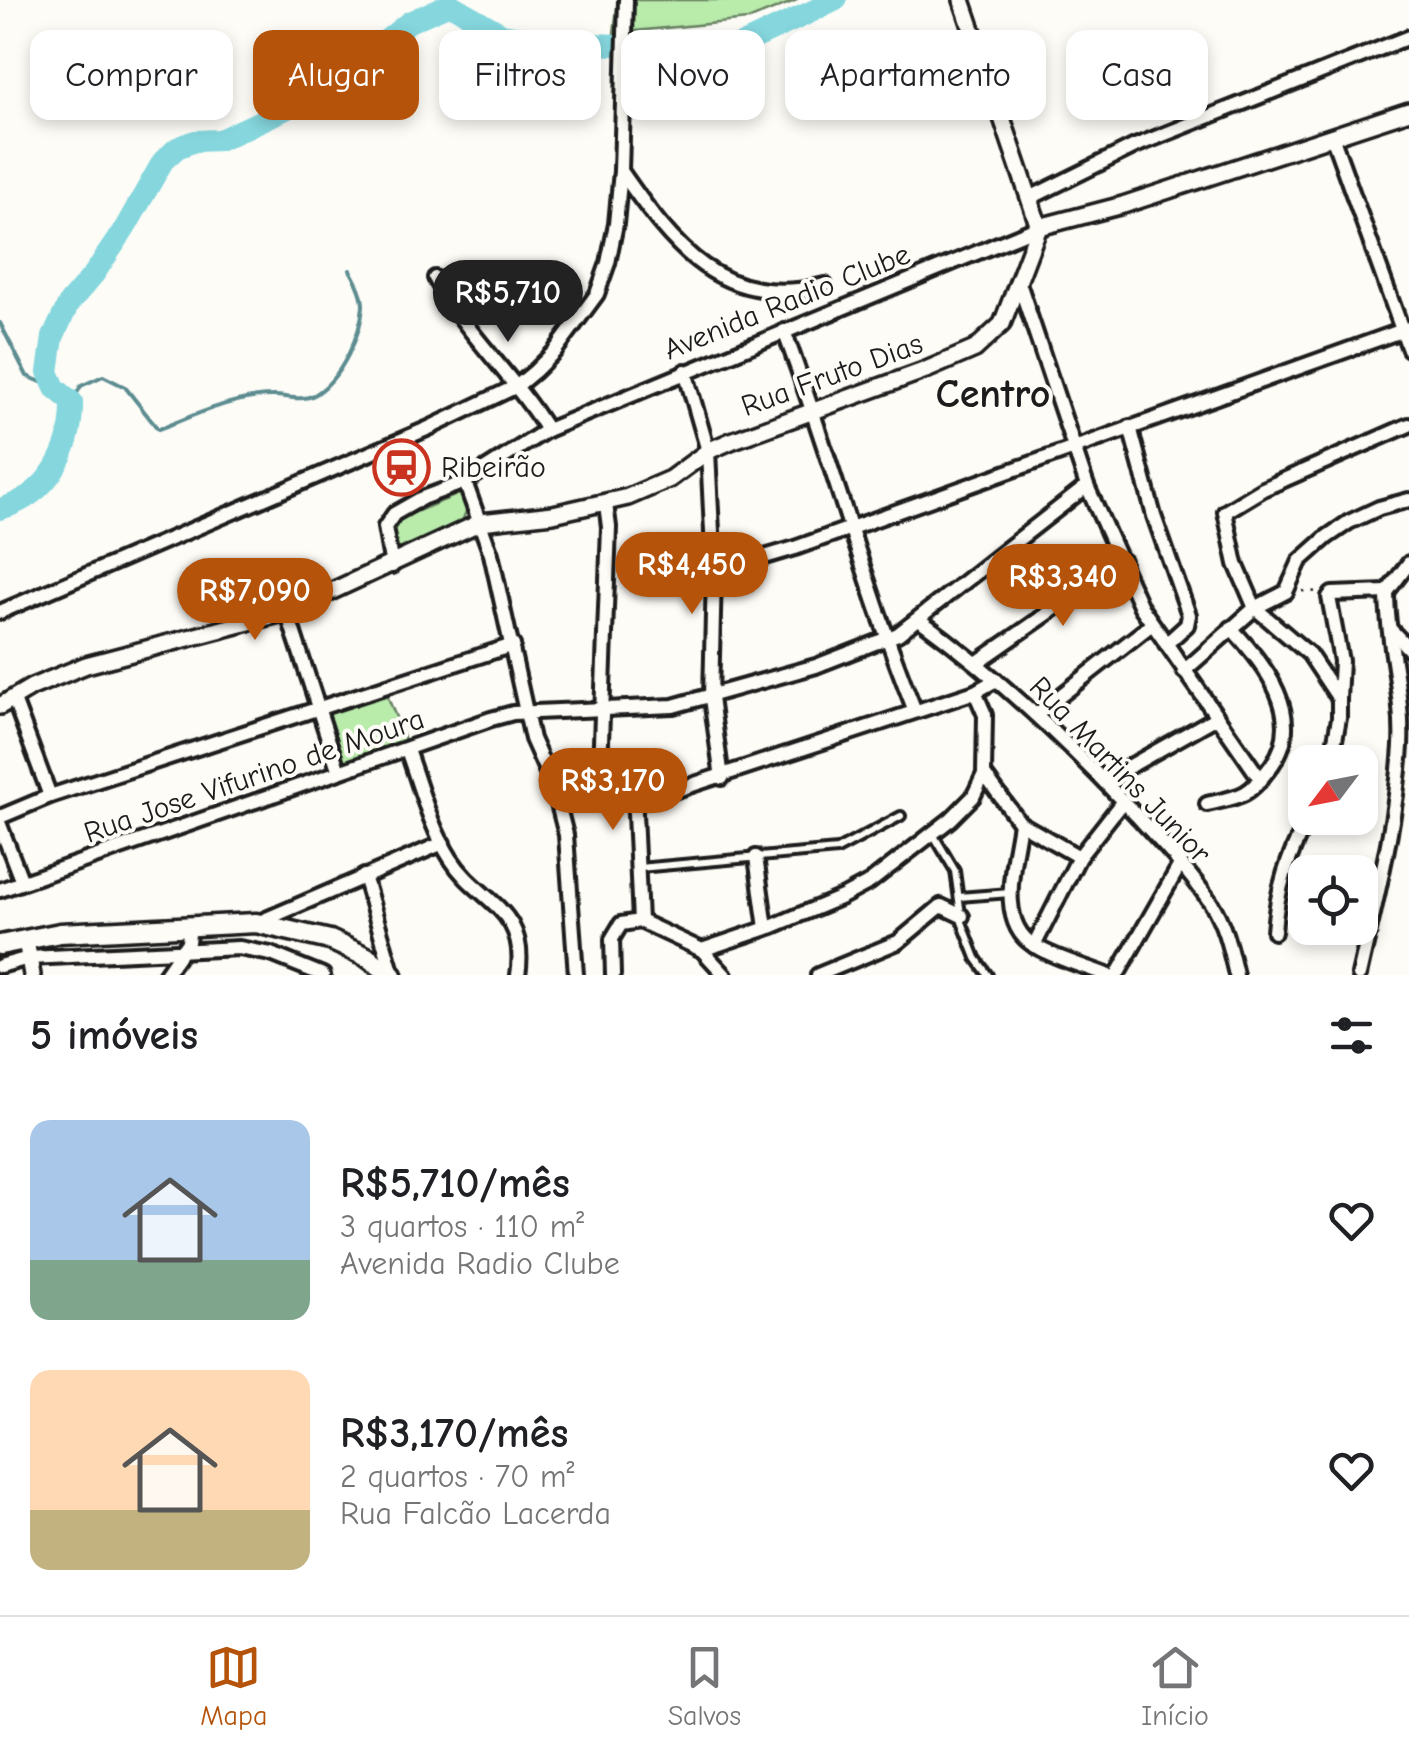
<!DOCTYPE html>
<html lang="pt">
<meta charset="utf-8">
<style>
:root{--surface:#fff;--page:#f2f2f2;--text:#202124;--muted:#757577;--line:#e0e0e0;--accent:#b45309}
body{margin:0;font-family:"Comic Neue",sans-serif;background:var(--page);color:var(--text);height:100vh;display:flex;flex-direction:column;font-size:38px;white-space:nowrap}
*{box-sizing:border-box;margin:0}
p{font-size:32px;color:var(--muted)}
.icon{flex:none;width:55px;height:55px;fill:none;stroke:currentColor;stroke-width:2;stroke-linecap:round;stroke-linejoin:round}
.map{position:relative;height:975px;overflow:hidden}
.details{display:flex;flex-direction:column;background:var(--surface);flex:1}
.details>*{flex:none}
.guide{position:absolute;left:30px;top:30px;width:1350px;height:90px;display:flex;gap:20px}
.needle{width:65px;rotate:238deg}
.fabs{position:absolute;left:1288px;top:745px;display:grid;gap:20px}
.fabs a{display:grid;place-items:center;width:90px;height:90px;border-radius:20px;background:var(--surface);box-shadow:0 5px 15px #0003;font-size:50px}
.price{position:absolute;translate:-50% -85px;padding:0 22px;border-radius:35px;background:var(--accent);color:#fff;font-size:32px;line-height:65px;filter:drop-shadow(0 2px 5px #0008)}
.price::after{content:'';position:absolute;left:50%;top:60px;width:30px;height:22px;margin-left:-15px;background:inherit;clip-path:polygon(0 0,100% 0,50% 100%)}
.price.on{background:#222;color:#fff}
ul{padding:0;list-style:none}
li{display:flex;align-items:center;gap:30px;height:250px;padding:0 30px}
li span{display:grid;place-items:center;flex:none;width:280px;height:200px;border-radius:20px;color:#555}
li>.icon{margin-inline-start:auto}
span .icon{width:120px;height:120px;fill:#fffc;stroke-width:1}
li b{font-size:42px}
h2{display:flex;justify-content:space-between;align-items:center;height:120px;padding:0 30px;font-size:42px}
.chip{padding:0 35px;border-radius:20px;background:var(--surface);box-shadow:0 5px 15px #0003;font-size:35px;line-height:90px}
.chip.on{background:var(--accent);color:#fff}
.tab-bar{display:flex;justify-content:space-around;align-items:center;height:140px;border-top:2px solid var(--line);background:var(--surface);font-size:28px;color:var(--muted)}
.tab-bar a{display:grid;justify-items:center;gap:5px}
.tab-bar .on{color:var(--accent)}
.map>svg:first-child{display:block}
.green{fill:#b9ebab;stroke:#6a8464;stroke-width:2.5}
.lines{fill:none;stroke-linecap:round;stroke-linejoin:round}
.stream{stroke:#5b8c90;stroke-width:4}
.river{stroke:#85d6dd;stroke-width:22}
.service-casing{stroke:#1c1c1c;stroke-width:14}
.minor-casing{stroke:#1c1c1c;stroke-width:20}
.tertiary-casing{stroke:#1c1c1c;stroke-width:22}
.secondary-casing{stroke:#1c1c1c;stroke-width:25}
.path{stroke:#1c1c1c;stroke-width:2.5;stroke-dasharray:2.5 8;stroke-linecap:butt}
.service{stroke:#fdfcf7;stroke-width:6}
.minor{stroke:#fdfcf7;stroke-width:12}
.tertiary{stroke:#fdfcf7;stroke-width:15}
.secondary{stroke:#fdfcf7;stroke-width:18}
.labels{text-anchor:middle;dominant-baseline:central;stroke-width:8;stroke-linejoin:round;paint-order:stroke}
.street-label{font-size:30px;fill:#1c1c1c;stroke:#fdfcf7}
.poi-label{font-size:30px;fill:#1c1c1c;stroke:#fdfcf7;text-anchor:start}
.district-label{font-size:40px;font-weight:bold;fill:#1c1c1c;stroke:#fdfcf7}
</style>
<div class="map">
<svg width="1409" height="975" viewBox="0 0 1409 975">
<rect width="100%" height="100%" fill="#fdfcf7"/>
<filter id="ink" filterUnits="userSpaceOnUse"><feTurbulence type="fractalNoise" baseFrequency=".01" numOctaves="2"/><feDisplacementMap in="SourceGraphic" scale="20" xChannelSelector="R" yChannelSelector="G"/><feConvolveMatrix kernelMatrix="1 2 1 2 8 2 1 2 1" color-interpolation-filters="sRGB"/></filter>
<g filter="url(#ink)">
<g class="green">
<polygon points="618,0 797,0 748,20 614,33"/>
<polygon points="464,492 467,509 461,524 398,552 393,545 390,529 394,521"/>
<polygon points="387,695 406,742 344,762 326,714"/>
</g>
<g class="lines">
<g class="stream">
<polyline points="0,323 27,376 55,388"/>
<path d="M72,402l9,-16 22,-10 22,11 33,42c36,-13 74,-32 113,-33 16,-1 30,7 45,-2 25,-16 45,-59 47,-88 0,-13 -7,-25 -13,-36"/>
</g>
<path class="river" d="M0,509c48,-13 73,-59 72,-107l-17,-14 -7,-16 5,-35 16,-34 25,-29 31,-46 38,-67 14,-13 18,-7 25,-1 102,-48 87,-70 41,-18 52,30 52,8 81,4 63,11 43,-12 95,-45"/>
<defs>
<g id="service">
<polyline points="933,834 955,871 962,922 976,958 988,975"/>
<polyline points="639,868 837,850 901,816"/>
<polyline points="959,897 1010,893"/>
</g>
<g id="minor">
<polyline points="1333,139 1409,349"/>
<path d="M621,171c52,75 101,140 204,114"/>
<polyline points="1030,198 1135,146 1409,37"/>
<path d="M435,278c31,56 79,98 112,152"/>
<polyline points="1018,280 1087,486 1141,607 1261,780"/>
<path d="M784,331c47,125 81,256 131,380"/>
<polyline points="685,371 708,451 714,572 711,698 722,778"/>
<polyline points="1130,427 1154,516 1189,615 1187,625 1166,644"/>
<polyline points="465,482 491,554 532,739 554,788 566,835 576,975"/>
<polyline points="392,566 385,527 394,514 422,498 465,482 547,430 1039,227"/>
<polyline points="714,572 795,548 1409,328"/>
<polyline points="0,612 429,428 517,386 535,371 555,351 597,294 608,263 616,224 621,171 626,0"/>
<polyline points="287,612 339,772"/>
<path d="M920,620c78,57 150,124 216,195 26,28 53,56 75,88 14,22 19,47 25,72"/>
<polyline points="1390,629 1409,649"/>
<polyline points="978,662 1123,561"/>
<polyline points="1184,671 1255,608 1286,592 1300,561 1327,537 1349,522 1379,508 1409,500"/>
<polyline points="13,697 50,796"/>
<polyline points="1339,699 1341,661 1329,597 1332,594 1387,592"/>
<polyline points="1036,715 1152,624"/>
<path d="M407,750c13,35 23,77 44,109 27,43 78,49 67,116"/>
<polyline points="1331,762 1339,718 1339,699 1309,654 1255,608 1236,564 1225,512 1263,489 1409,425"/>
<polyline points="600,769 609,527 606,504"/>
<polyline points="984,774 1020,823 1079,857"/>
<polyline points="1104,781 1217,717"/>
<path d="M554,788c28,-17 60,-30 80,4l6,129"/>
<polyline points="634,804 975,692 996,680"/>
<path d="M1207,804c12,-3 27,-5 38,-11 11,-6 19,-18 27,-28 35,-48 -8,-102 -41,-137"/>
<polyline points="0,817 50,796 513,645"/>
<path d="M1020,823c-5,36 -25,101 15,123 22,13 49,20 72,29"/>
<polyline points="0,825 22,882"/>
<polyline points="756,857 766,928"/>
<polyline points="364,876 393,975"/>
<polyline points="0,890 491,719 513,713 673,706 816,666 898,634 1087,486"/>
<polyline points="257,923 443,843"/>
<path d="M1274,932c3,-45 14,-75 34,-114"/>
<polyline points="1034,946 1079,857 1123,801"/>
<polyline points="702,950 725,975"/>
<polyline points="0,966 29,958 239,948 271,954 323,975"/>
<polyline points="165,975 188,942 190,926"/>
<polyline points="613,975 612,939 621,924 640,921 702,950 773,926 842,897 870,882 951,819 973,797 984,774 985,715 975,692"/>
<polyline points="818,975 898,942 941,906 962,916"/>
<polyline points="1117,975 1181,863"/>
<path d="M1359,975c17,-76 37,-151 42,-229 3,-52 -14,-102 -14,-154l22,-29"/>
</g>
<g id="tertiary">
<polyline points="962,0 1039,227"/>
<polyline points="1039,227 1123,205 1409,111"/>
<polyline points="0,706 32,687 86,665 287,612 481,522 553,514 628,497 670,479 708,451 731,441 926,370 975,349 1002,324 1039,227"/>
<polyline points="26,940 32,975"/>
</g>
<polyline id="secondary" points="0,945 60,933 256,923 330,940 367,957 392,975"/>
</defs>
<use href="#service" class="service-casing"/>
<use href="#minor" class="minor-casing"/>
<use href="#tertiary" class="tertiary-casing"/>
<use href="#secondary" class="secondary-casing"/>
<polyline class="path" points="1302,591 1319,592"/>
<use href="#service" class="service"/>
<use href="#minor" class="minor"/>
<use href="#tertiary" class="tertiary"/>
<use href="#secondary" class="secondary"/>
</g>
</g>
<defs>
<symbol id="station-ring" viewBox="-11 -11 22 22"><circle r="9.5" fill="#fdfcf7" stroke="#c8321e" stroke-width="1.5"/><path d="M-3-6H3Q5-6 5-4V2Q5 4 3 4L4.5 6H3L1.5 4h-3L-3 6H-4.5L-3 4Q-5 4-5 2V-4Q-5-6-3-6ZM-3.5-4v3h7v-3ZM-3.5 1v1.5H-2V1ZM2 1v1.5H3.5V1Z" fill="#c8321e"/></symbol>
</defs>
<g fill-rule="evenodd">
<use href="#station-ring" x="370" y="436" width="63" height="63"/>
</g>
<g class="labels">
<g class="street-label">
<text transform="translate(787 302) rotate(-22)">Avenida Radio Clube</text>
<text transform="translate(832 375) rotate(-20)">Rua Fruto Dias</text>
<text transform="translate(1120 770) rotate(46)">Rua Martins Junior</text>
<text transform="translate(254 776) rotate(-19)">Rua Jose Vifurino de Moura</text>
</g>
<g class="poi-label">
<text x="441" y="467">Ribeirão</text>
</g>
<g class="district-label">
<text x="993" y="394">Centro</text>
</g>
</g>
</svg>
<div class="fabs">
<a><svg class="needle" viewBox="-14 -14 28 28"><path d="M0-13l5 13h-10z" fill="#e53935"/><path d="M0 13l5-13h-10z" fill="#757577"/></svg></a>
<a><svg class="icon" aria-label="locate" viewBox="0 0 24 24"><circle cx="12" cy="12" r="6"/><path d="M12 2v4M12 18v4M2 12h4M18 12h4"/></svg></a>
</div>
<b class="price on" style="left:508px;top:345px">R$5,710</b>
<b class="price" style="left:692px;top:617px">R$4,450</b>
<b class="price" style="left:1063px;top:629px">R$3,340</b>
<b class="price" style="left:255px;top:643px">R$7,090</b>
<b class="price" style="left:613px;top:833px">R$3,170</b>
<div class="guide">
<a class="chip">Comprar</a>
<a class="chip on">Alugar</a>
<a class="chip">Filtros</a>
<a class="chip">Novo</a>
<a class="chip">Apartamento</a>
<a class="chip">Casa</a>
</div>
</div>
<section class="details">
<h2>5 imóveis<svg class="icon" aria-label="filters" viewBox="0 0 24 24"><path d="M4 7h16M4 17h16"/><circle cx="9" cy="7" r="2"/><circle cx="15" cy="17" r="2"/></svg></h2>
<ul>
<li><span style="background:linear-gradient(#a9c7e8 70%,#7fa58c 0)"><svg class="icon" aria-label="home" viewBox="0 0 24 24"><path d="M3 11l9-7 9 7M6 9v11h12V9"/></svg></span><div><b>R$5,710/mês</b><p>3 quartos · 110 m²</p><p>Avenida Radio Clube</p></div><svg class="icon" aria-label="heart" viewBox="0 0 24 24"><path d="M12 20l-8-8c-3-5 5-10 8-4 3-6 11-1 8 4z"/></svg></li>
<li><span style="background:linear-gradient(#ffd9b3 70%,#c2b280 0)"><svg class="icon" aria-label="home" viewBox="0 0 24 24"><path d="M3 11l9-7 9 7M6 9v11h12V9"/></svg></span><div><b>R$3,170/mês</b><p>2 quartos · 70 m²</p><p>Rua Falcão Lacerda</p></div><svg class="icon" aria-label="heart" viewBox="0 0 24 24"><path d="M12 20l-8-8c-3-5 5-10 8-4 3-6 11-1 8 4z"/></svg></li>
</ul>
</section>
<nav class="tab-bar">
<a class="on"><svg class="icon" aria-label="map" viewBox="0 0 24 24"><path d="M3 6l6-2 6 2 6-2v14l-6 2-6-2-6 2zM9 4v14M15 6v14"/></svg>Mapa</a>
<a><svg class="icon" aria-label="saved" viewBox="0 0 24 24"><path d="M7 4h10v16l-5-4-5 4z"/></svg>Salvos</a>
<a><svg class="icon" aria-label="home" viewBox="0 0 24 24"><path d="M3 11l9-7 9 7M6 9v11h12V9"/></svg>Início</a>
</nav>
